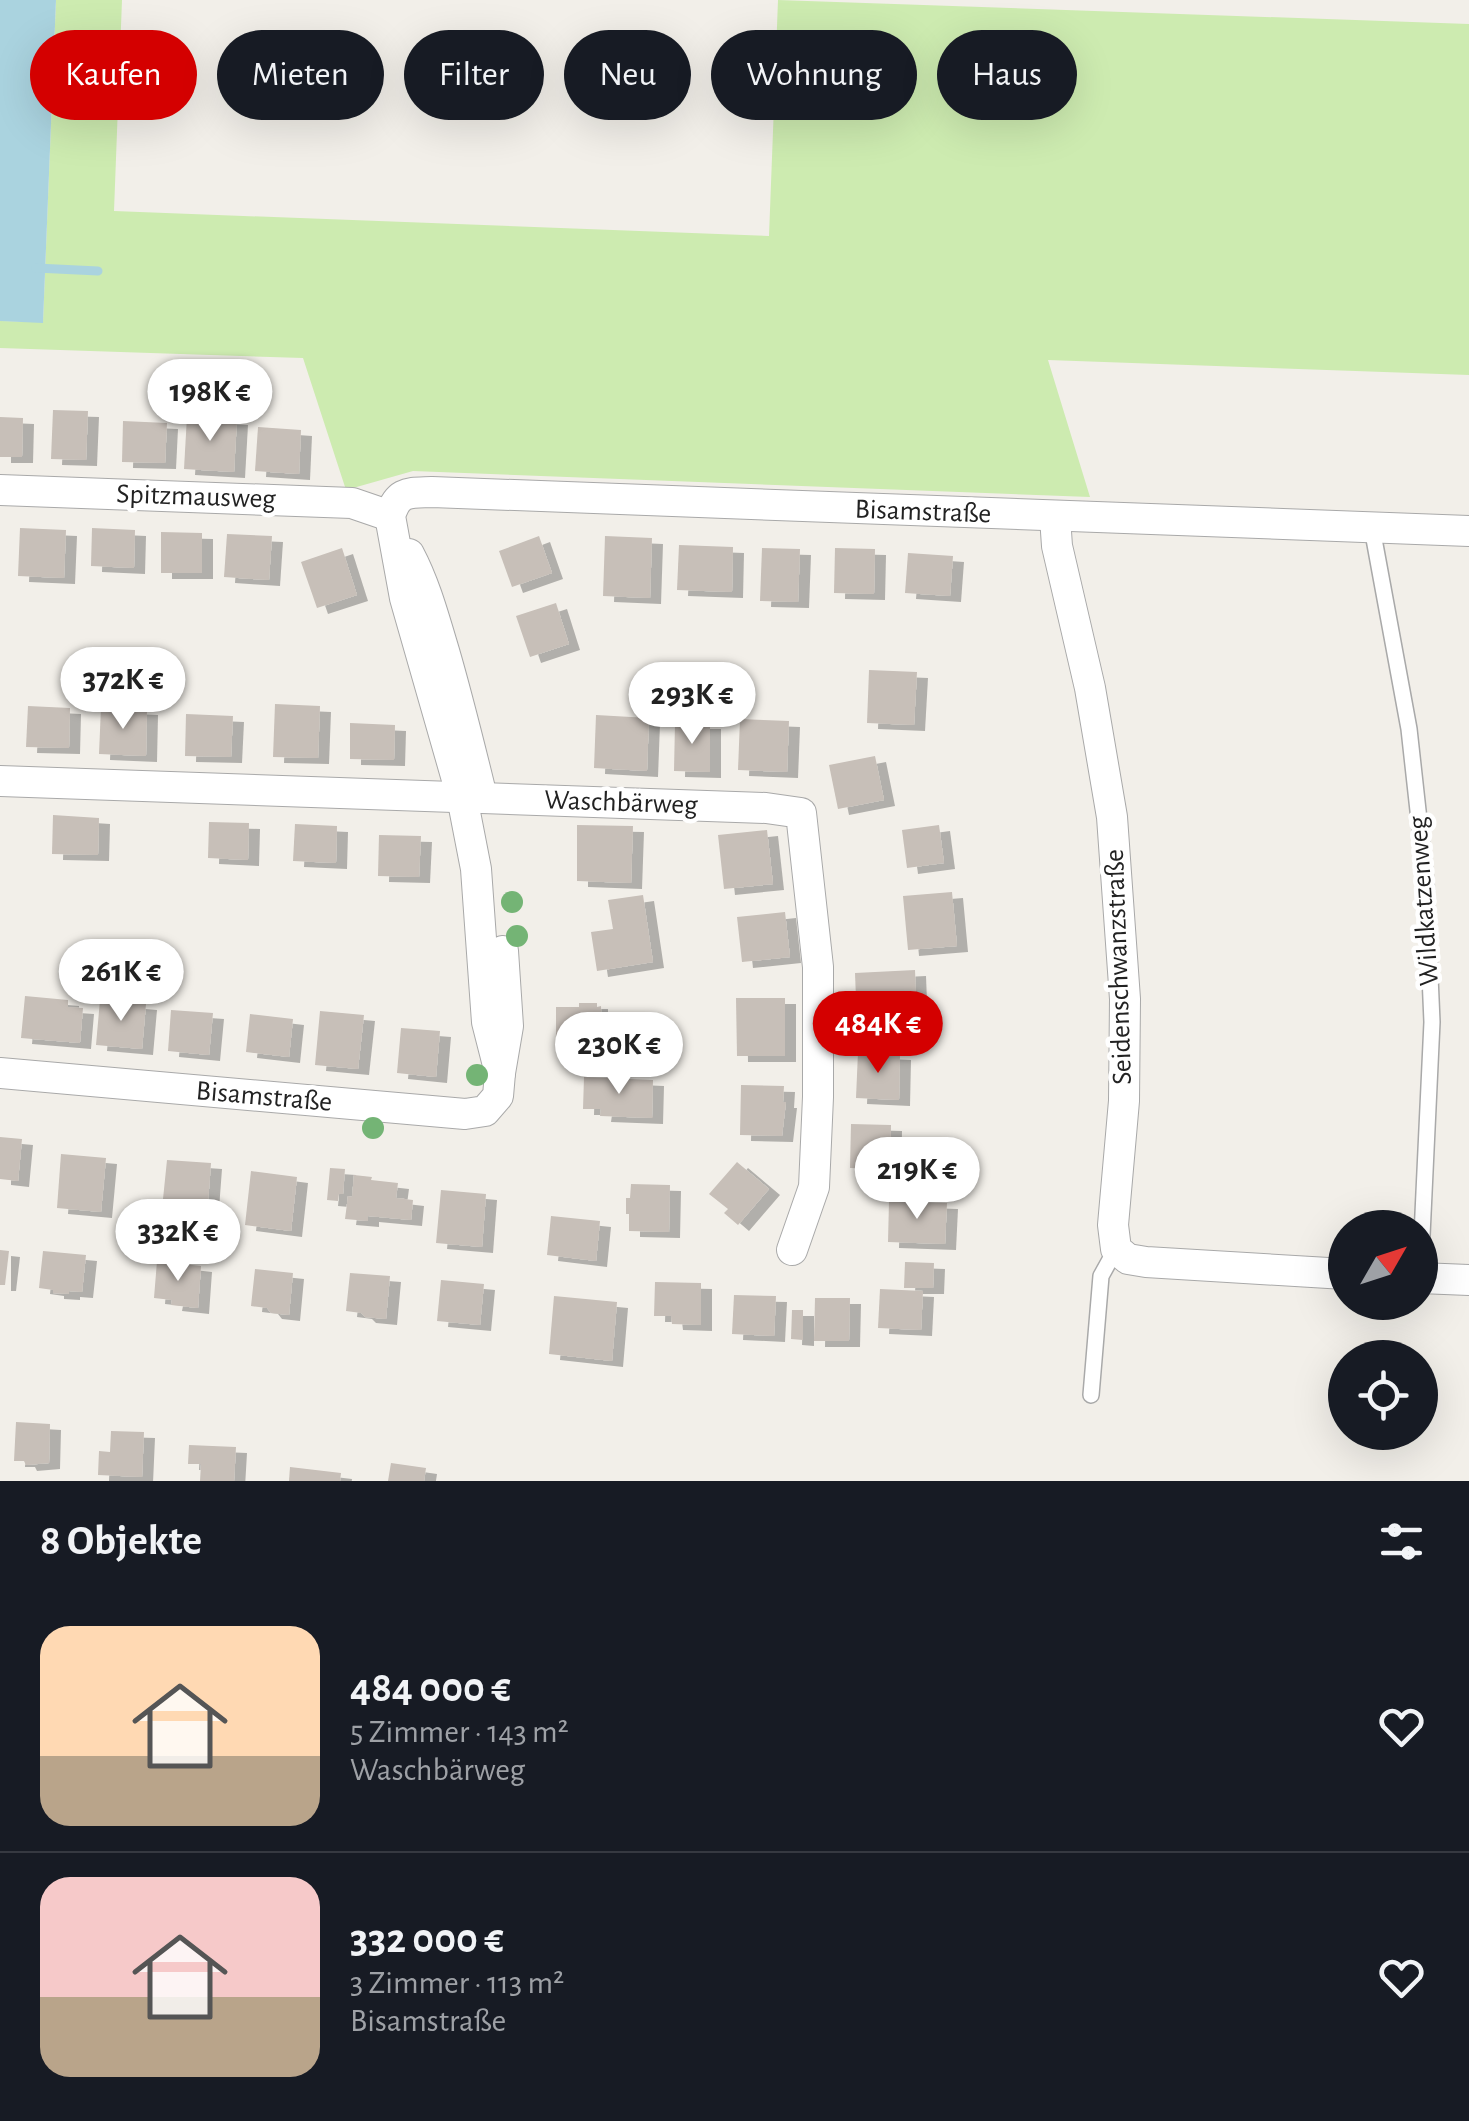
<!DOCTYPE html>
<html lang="de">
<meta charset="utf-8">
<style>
:root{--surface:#171b24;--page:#242831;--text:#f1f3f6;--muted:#9ea1a6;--line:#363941;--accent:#d40000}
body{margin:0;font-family:"Alegreya Sans",sans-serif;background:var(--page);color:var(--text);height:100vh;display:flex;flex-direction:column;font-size:38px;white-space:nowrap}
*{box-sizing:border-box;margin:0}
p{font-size:32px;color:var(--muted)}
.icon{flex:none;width:55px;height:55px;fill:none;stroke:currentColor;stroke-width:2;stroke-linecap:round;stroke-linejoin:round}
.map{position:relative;height:1481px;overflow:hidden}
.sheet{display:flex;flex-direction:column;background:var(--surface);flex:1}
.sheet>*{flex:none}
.banner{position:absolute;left:30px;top:30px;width:1410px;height:90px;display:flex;gap:20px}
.needle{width:65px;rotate:51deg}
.buttons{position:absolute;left:1328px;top:1210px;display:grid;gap:20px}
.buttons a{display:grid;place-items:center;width:110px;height:110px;border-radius:50%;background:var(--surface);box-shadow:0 10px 40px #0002;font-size:50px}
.price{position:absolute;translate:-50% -85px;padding:0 22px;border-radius:35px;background:#fff;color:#222;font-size:32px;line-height:65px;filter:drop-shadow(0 2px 5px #0008)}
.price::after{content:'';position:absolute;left:50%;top:60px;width:30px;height:22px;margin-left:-15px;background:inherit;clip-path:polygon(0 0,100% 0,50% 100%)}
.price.current{background:var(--accent);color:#fff}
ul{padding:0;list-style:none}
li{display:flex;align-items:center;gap:30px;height:250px;padding:0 40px}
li+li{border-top:2px solid var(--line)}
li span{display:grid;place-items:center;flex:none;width:280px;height:200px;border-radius:30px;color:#555}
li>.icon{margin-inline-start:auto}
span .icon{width:120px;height:120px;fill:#fffc;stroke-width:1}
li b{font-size:42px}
h2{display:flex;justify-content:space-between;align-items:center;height:120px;padding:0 40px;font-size:42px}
.tag{padding:0 35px;border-radius:45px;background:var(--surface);box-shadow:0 10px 40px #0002;font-size:35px;line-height:90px}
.tag.current{background:var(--accent);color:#fff}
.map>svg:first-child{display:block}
.grass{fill:#cdebb0}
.water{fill:#aad3df}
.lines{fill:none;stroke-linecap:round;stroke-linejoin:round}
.stream{stroke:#aad3df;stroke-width:9}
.building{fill:#c7bfb8;filter:url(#shadow)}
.service-casing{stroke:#a9a9a9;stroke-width:18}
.minor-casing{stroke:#a9a9a9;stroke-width:32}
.service{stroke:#fff;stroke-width:15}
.minor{stroke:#fff;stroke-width:30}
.tree{fill:#74b475}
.labels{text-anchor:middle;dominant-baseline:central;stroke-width:9;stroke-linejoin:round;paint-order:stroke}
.street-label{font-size:28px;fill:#222;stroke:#fff}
</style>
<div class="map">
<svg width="1469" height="1481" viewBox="0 0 1469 1481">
<defs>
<filter id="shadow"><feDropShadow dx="11" dy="6" stdDeviation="0" flood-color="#0004"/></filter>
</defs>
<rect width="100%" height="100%" fill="#f2efe9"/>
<polygon class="grass" points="56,0 122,0 114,211 769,236 778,0 1469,24 1469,375 1048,360 1090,497 413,471 346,490 303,358 0,348 0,321 43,322"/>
<polygon class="water" points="0,0 56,0 43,323 0,321"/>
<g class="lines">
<polyline class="stream" points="36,268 98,271"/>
</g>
<g class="building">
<polygon points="53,410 88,411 86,460 51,459"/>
<polygon points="187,416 237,419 234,472 184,469"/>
<polygon points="0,417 23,418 22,457 0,457"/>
<polygon points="123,421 167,423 165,463 122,462"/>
<polygon points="258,427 301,430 299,474 255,471"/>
<polygon points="20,528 66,530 64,578 18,576"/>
<polygon points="92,528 135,530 134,568 91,566"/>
<polygon points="161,532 202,533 202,573 161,573"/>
<polygon points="227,534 272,536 269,580 224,577"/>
<polygon points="539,536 552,573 512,587 499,551"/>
<polygon points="605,536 652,538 650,598 603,596"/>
<polygon points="679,545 733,547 732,592 677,590"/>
<polygon points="342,548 357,595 317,608 301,562"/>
<polygon points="762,548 800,549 798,602 760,601"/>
<polygon points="835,548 875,549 874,594 834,593"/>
<polygon points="908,553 953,556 950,596 905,593"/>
<polygon points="556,603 569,644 530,657 516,616"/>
<polygon points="869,670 917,672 914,725 867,723"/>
<polygon points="275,704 320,706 318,758 273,757"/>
<polygon points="28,706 70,708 69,748 26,747"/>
<polygon points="101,707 147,709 146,756 99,754"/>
<polygon points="186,714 233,716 231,757 185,756"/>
<polygon points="596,715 649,718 647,771 594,768"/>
<polygon points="740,719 789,721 787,772 738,770"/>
<polygon points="350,723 395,725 394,760 350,759"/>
<polygon points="675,723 710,723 710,772 674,771"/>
<polygon points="875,756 884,800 838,809 829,765"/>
<polygon points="53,815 99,818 98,855 52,854"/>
<polygon points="209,822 249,823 248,860 208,858"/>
<polygon points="295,824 337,826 336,863 293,861"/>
<polygon points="577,825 633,826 631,883 577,881"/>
<polygon points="939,825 944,863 907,868 902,830"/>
<polygon points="767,830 773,884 724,889 718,835"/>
<polygon points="379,835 421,836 419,877 378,876"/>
<polygon points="952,892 957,946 908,950 903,896"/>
<polygon points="643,895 653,962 597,971 591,932 613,929 608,900"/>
<polygon points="785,912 790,957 742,962 737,917"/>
<polygon points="915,970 917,1021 857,1024 855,973"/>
<polygon points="25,996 68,1000 68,1007 83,1008 80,1043 21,1038"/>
<polygon points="736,998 785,998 785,1056 737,1056"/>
<polygon points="100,1000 146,1004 142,1049 96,1045"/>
<polygon points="579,1003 597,1003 597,1007 601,1006 602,1039 556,1039 556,1007 579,1007"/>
<polygon points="171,1010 213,1013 209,1055 168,1051"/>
<polygon points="320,1011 364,1015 358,1069 315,1065"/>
<polygon points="250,1014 293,1019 289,1057 246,1052"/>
<polygon points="401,1028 440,1031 436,1077 397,1073"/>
<polygon points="858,1052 900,1054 899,1100 856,1098"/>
<polygon points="584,1077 653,1080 652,1118 600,1116 601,1109 583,1109"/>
<polygon points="741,1085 784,1086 783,1102 786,1102 782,1136 740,1135"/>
<polygon points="851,1124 891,1125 890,1169 850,1168"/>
<polygon points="0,1137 22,1139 18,1181 0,1179"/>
<polygon points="61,1154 106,1158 101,1212 57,1208"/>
<polygon points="167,1160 211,1163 208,1203 194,1202 193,1206 176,1204 176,1200 163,1199"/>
<polygon points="737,1162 769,1189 738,1225 724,1213 728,1209 709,1194"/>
<polygon points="330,1168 345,1169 343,1194 339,1194 338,1201 327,1200"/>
<polygon points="251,1171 297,1177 291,1231 245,1225"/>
<polygon points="354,1175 372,1177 371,1180 398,1183 396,1198 413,1200 411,1220 368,1216 368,1221 345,1219 348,1196 352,1197"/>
<polygon points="631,1184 670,1185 669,1232 629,1231 629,1214 626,1214 626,1198 630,1198"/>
<polygon points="441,1190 486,1194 482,1247 436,1243"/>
<polygon points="889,1201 947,1203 945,1244 888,1242"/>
<polygon points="551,1216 600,1221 596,1261 547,1255"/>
<polygon points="0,1250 9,1251 5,1285 0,1285"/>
<polygon points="43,1251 86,1255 82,1292 69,1291 69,1294 53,1293 53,1290 39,1288"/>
<polygon points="157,1261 201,1266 198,1308 171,1305 172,1300 154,1298"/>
<polygon points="905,1262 934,1263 933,1288 904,1288"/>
<polygon points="255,1269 293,1273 289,1315 271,1313 267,1308 251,1306"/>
<polygon points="350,1273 390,1276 386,1319 365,1317 361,1313 346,1311"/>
<polygon points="441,1280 484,1284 480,1325 437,1321"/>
<polygon points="655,1282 701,1283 701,1325 672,1324 671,1316 654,1316"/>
<polygon points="880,1289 923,1291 921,1330 878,1328"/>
<polygon points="734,1295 776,1296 774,1336 732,1334"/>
<polygon points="554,1296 617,1302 612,1361 549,1354"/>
<polygon points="815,1298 850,1298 849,1341 814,1341"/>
<polygon points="792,1310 803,1310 803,1340 791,1339"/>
<polygon points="16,1422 50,1424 49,1463 26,1465 24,1461 14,1461"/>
<polygon points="111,1431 144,1432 142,1477 98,1475 99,1451 110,1452"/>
<polygon points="189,1445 236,1447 234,1481 200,1481 201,1464 188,1464"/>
<polygon points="391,1463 426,1468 424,1481 388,1481"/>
<polygon points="290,1467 341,1473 340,1481 289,1481"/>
</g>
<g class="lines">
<defs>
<g id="service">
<polyline points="1372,528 1409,729 1426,883 1432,1022 1420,1278"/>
<polyline points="1091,1395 1101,1276 1116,1249"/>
</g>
<g id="minor">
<polyline points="0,490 352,503 390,516"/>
<polyline points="1055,517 1057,546 1090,688 1112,817 1125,999 1124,1101 1113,1225 1116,1249 1128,1259 1146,1262 1345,1274"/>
<path d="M409,554c16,30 25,64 35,97 14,48 26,97 38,146"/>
<polyline points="0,781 766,808 801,813 818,967 818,1097 814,1187 792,1250"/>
<polyline points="0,1073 465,1114 485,1111 498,1096 500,1073 508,1026 503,951"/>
<path d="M500,1073l-13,-51 -11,-153 -14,-72 -57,-199 -15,-82c8,-26 19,-23 42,-24l1037,39"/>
<polyline points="1420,1278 1469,1280"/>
</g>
</defs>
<use href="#service" class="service-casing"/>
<use href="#minor" class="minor-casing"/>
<use href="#service" class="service"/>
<use href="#minor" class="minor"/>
</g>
<g class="tree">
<circle cx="512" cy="902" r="11"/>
<circle cx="517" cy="936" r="11"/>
<circle cx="477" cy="1075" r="11"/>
<circle cx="373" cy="1128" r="11"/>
</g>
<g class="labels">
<g class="street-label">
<text transform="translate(196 497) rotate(2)">Spitzmausweg</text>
<text transform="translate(923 512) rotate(2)">Bisamstraße</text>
<text transform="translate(621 803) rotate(2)">Waschbärweg</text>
<text transform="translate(1424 901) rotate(-94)">Wildkatzenweg</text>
<text transform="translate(1119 967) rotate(-92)">Seidenschwanzstraße</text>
<text transform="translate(264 1097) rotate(5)">Bisamstraße</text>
</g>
</g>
</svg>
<div class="buttons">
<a><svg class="needle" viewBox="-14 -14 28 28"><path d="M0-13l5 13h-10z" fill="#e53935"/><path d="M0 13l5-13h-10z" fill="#9ea1a6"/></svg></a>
<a><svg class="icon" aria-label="locate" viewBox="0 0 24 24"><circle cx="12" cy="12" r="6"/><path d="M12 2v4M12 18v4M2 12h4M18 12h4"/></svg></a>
</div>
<b class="price" style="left:210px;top:444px">198K €</b>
<b class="price" style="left:123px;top:732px">372K €</b>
<b class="price" style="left:692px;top:747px">293K €</b>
<b class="price" style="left:121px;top:1024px">261K €</b>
<b class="price current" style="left:878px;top:1076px">484K €</b>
<b class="price" style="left:619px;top:1097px">230K €</b>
<b class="price" style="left:917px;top:1222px">219K €</b>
<b class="price" style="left:178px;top:1284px">332K €</b>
<div class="banner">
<a class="tag current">Kaufen</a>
<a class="tag">Mieten</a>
<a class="tag">Filter</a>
<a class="tag">Neu</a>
<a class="tag">Wohnung</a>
<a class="tag">Haus</a>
</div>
</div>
<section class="sheet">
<h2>8 Objekte<svg class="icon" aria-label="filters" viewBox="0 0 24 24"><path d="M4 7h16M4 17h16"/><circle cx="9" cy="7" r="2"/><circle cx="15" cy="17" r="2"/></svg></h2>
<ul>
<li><span style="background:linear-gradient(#ffd9b3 65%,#b9a48a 0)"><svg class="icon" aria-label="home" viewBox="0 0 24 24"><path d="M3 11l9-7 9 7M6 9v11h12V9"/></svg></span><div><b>484 000 €</b><p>5 Zimmer · 143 m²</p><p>Waschbärweg</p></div><svg class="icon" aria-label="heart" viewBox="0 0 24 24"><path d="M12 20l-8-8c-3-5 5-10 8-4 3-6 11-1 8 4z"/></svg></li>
<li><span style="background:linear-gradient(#f6c9c9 60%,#b9a48a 0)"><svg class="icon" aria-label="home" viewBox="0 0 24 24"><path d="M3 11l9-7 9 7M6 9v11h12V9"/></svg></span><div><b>332 000 €</b><p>3 Zimmer · 113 m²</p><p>Bisamstraße</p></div><svg class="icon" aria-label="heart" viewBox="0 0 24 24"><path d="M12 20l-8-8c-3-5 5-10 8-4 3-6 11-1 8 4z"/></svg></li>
</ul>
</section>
